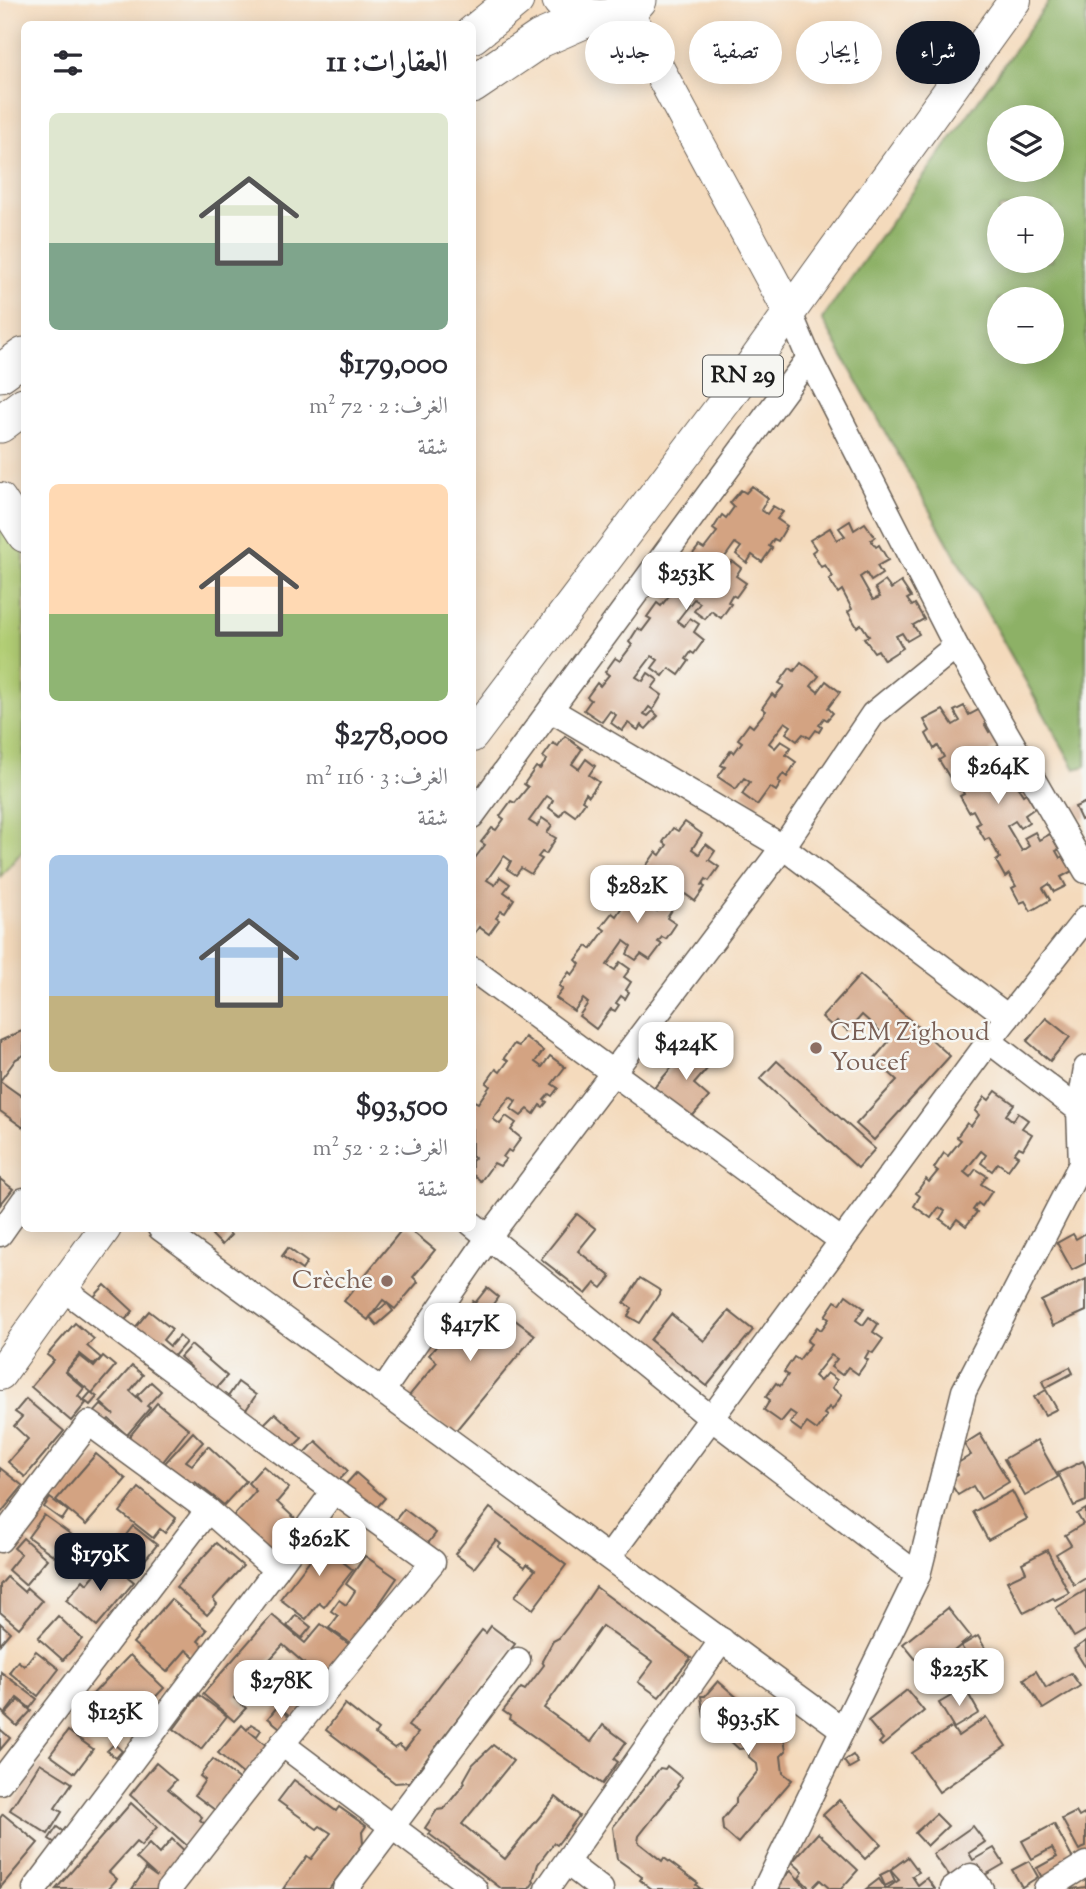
<!DOCTYPE html>
<html lang="ar">
<meta charset="utf-8">
<style>
:root{--surface:#fff;--page:#f2f2f3;--text:#2b2b33;--muted:#7c7c81;--accent:#111827}
body{margin:0;font-family:"Sorts Mill Goudy",Amiri,serif;background:var(--page);color:var(--text);direction:rtl;height:100vh;display:flex;flex-direction:column;font-size:26px;white-space:nowrap}
*{box-sizing:border-box;margin:0}
p{font-size:23px;color:var(--muted)}
.icon{flex:none;width:38px;height:38px;fill:none;stroke:currentColor;stroke-width:2;stroke-linecap:round;stroke-linejoin:round}
.map{position:relative;flex:1;overflow:hidden;direction:ltr}
.sheet{position:absolute;left:21px;top:21px;width:455px;height:1211px;display:flex;flex-direction:column;background:var(--surface);border-radius:10px;box-shadow:0 4px 18px #0003;direction:rtl}
.sheet>*{flex:none}
.banner{position:absolute;left:497px;top:21px;width:483px;height:63px;direction:rtl;display:flex;gap:14px}
.buttons{position:absolute;left:987px;top:105px;display:grid;gap:14px}
.buttons a{display:grid;place-items:center;width:77px;height:77px;border-radius:50%;background:var(--surface);box-shadow:0 4px 18px #0003;font-size:35px}
.price{position:absolute;translate:-50% -60px;padding:0 16px;border-radius:14px;background:#fff;color:#222;font-size:23px;line-height:46px;filter:drop-shadow(0 2px 4px #0008)}
.price::after{content:'';position:absolute;left:50%;top:42px;width:21px;height:16px;margin-left:-10px;background:inherit;clip-path:polygon(0 0,100% 0,50% 100%)}
.price.current{background:var(--accent);color:#fff}
ul{padding:0;list-style:none}
li{display:grid;align-content:center;gap:14px;height:371px;padding:0 28px}
li span{display:grid;place-items:center;height:217px;border-radius:10px;color:#555}
li>.icon{margin-inline-start:auto}
span .icon{width:126px;height:126px;fill:#fffc;stroke-width:1}
li b{font-size:30px}
h2{display:flex;justify-content:space-between;align-items:center;height:84px;padding:0 28px;font-size:30px}
.tag{padding:0 24px;border-radius:32px;background:var(--surface);box-shadow:0 4px 18px #0003;font-size:24px;line-height:63px}
.tag.current{background:var(--accent);color:#fff}
.map>svg:first-child{display:block}
.green{fill:#b2ce74;stroke:#677548;stroke-width:2}
.forest{fill:#8db166;stroke:#546641;stroke-width:2;fill-rule:evenodd}
.building{fill:#d3a382}
.lines{fill:none;stroke-linecap:round;stroke-linejoin:round}
.minor-casing{stroke:#685e54;stroke-width:27}
.major-casing{stroke:#685e54;stroke-width:34}
.highway-casing{stroke:#685e54;stroke-width:39}
.minor{stroke:#fff;stroke-width:24}
.major{stroke:#fff;stroke-width:32}
.highway{stroke:#fff;stroke-width:37}
.education-dot{fill:#8d6e63;stroke:#f6f6f2;stroke-width:2.5}
.labels{text-anchor:middle;dominant-baseline:central;stroke-width:5;stroke-linejoin:round;paint-order:stroke}
.shield{fill:#f6f6f2;stroke:#5d5d5c;stroke-width:2}
.shield-label{font-size:24px;font-weight:bold;fill:#1c1c1c}
.education-label{font-size:26px;fill:#785e54;stroke:#f6f6f2;text-anchor:start}
</style>
<div class="map">
<svg width="1086" height="1889" viewBox="0 0 1086 1889">
<rect width="100%" height="100%" fill="#f6f6f2"/>
<filter id="ink" filterUnits="userSpaceOnUse"><feTurbulence type="fractalNoise" baseFrequency=".0143" numOctaves="2"/><feDisplacementMap in="SourceGraphic" scale="14" xChannelSelector="R" yChannelSelector="G"/><feConvolveMatrix kernelMatrix="1 2 1 2 8 2 1 2 1" color-interpolation-filters="sRGB"/></filter>
<filter id="wash" filterUnits="userSpaceOnUse"><feTurbulence type="fractalNoise" baseFrequency=".00686" numOctaves="4" result="noise"/><feDisplacementMap in="SourceGraphic" scale="28" xChannelSelector="R" yChannelSelector="G"/><feGaussianBlur stdDeviation="1.57" result="paint"/><feColorMatrix in="noise" values="0 0 0 0 0 0 0 0 0 0 0 0 0 0 0 0 0 1.4 0 .05"/><feComposite in="paint" operator="in"/></filter>
<g filter="url(#wash)">
<rect width="100%" height="100%" fill="#f4dabc"/>
<polygon class="green" points="0,515 24,552 24,849 0,877"/>
<path class="forest" d="M1050,0h36v766l-11,3 -253,-450zM999,117h53v53h-53zM999,208h53v53h-53zM999,299h53v53h-53z"/>
<g id="blocks">
<g class="building">
<polygon points="752,486 768,498 761,510 767,514 773,506 783,512 777,519 787,526 778,541 774,539 769,546 772,548 762,562 752,555 747,563 736,554 741,547 735,543 720,564 726,569 732,561 741,568 736,576 746,583 736,597 732,595 728,602 731,604 721,618 711,611 705,619 694,611 700,603 694,599 677,621 684,626 690,618 699,624 694,632 704,640 694,654 691,652 686,659 689,661 679,675 669,668 663,676 652,668 658,660 652,656 636,677 643,681 648,673 658,680 652,688 662,695 653,710 649,707 644,714 648,716 653,711 658,716 646,729 641,725 638,730 628,723 622,731 611,723 616,715 610,711 602,722 584,710 591,700 587,697 597,683 600,686 609,675 605,672 615,658 620,661 632,645 629,642 638,628 642,631 651,619 647,617 657,603 661,606 675,588 670,585 680,571 684,574 693,563 689,559 699,546 704,549 717,532 713,529 722,515 726,518 734,507 730,503 741,490 746,493"/>
<polygon points="850,521 854,530 865,523 875,537 871,540 876,547 879,545 888,560 877,566 882,574 871,581 866,573 860,577 873,600 880,597 875,588 885,581 891,589 901,582 911,597 907,599 912,606 915,604 924,619 913,625 919,634 907,641 902,633 896,636 903,648 884,660 878,650 874,652 864,638 869,636 861,624 857,627 848,612 852,609 842,590 838,593 829,579 833,577 825,565 821,567 812,552 816,549 810,540 830,528 837,540 845,536 839,528"/>
<polygon points="801,662 819,676 811,686 818,692 826,681 840,692 828,708 833,713 827,720 824,718 819,725 822,727 819,732 816,730 810,738 803,734 797,741 786,733 791,726 785,722 769,743 775,748 781,741 791,747 786,755 796,762 787,777 783,774 778,781 781,783 776,791 770,787 757,805 742,794 750,782 744,778 736,789 718,777 725,767 721,765 731,750 734,753 742,742 738,739 749,724 753,727 766,711 762,708 772,694 775,697 784,686 779,683 790,668 794,671"/>
<polygon points="964,706 969,715 980,709 988,723 985,725 989,732 992,730 1001,744 990,751 994,758 983,765 977,758 971,762 986,788 994,783 988,775 999,769 1004,777 1013,771 1023,787 1019,789 1023,795 1026,793 1035,808 1025,815 1029,822 1020,828 1015,821 1007,826 1022,851 1029,846 1024,838 1035,832 1039,840 1050,834 1060,849 1056,851 1060,858 1063,856 1072,871 1061,877 1066,886 1054,892 1049,884 1043,888 1050,900 1031,911 1025,901 1020,903 1012,888 1016,886 1009,874 1005,877 996,861 1000,858 989,838 985,840 976,825 980,823 973,810 969,812 960,796 964,794 954,775 950,778 939,760 944,757 938,746 934,749 926,734 930,731 924,720 943,710 953,725 960,721 954,711"/>
<polygon points="565,736 582,749 572,764 579,769 586,759 595,766 589,775 599,782 589,796 586,793 582,800 585,802 575,816 565,809 560,816 549,808 553,800 547,796 529,821 537,826 542,818 552,825 547,833 556,838 546,854 542,852 538,857 542,859 531,874 521,868 516,875 507,869 511,861 504,856 487,880 495,885 500,877 510,884 504,892 514,899 505,913 501,911 496,918 499,920 489,934 479,927 472,937 472,862 485,845 481,842 492,828 496,830 504,819 500,816 511,801 515,803 528,787 524,784 536,767 540,769 547,760 543,757 553,743 558,746"/>
<polygon points="1086,802 1086,817 1081,820 1075,807"/>
<polygon points="685,822 702,834 692,849 699,854 706,844 715,851 709,860 719,867 709,881 706,879 702,885 705,887 695,901 685,894 680,901 669,894 673,885 667,881 649,906 657,911 662,903 672,910 667,918 676,924 666,939 662,937 658,942 662,944 650,960 641,954 636,960 627,954 631,946 624,941 607,965 615,970 620,962 630,969 624,977 631,982 626,990 629,992 625,999 621,996 616,1003 619,1005 615,1011 611,1009 596,1029 579,1016 588,1003 583,999 574,1011 556,998 563,989 559,986 569,972 572,975 580,964 576,960 587,946 591,949 605,930 601,927 612,913 616,916 624,904 620,902 631,886 635,889 648,872 644,869 656,852 660,855 667,845 663,842 673,828 678,831"/>
<polygon points="860,975 950,1056 874,1140 856,1124 897,1080 874,1059 890,1040 862,1015 848,1031 837,1021 832,1026 822,1017"/>
<polygon points="1046,1018 1070,1037 1050,1061 1027,1041"/>
<polygon points="24,1030 24,1055 16,1059 0,1081 24,1098 24,1128 0,1111 0,1041"/>
<polygon points="525,1037 543,1051 535,1062 542,1067 550,1056 565,1067 552,1084 558,1088 552,1096 549,1094 544,1100 547,1102 543,1107 540,1105 534,1114 528,1109 521,1116 511,1109 516,1101 510,1097 493,1119 500,1124 506,1116 516,1123 511,1130 521,1138 511,1152 508,1150 503,1157 506,1159 500,1166 494,1163 481,1181 472,1174 472,1161 475,1158 472,1156 472,1100 478,1103 490,1086 486,1083 496,1069 500,1072 508,1061 504,1058 514,1044 519,1046"/>
<polygon points="693,1043 714,1061 694,1084 709,1097 689,1120 653,1089"/>
<polygon points="777,1061 875,1149 858,1168 760,1079"/>
<polygon points="996,1091 1014,1104 1006,1115 1013,1121 1018,1113 1028,1120 1022,1128 1032,1134 1023,1149 1019,1147 1014,1154 1018,1156 1008,1170 998,1163 992,1171 981,1163 986,1155 981,1151 964,1172 970,1177 976,1169 987,1176 981,1184 992,1191 982,1206 978,1203 973,1210 977,1212 966,1226 957,1219 951,1227 940,1219 945,1211 939,1207 931,1218 914,1206 920,1196 916,1193 926,1179 929,1182 938,1171 934,1168 944,1153 948,1156 961,1140 957,1137 967,1123 971,1126 979,1115 975,1111 985,1097 989,1100"/>
<polygon points="0,1179 13,1189 0,1205"/>
<polygon points="577,1214 596,1229 578,1251 611,1277 602,1288 595,1283 586,1294 541,1259"/>
<polygon points="219,1228 224,1228 231,1235 222,1245 212,1235"/>
<polygon points="403,1228 408,1228 435,1250 413,1277 418,1282 395,1309 383,1300 370,1317 387,1303 393,1311 377,1325 370,1317 368,1320 344,1301"/>
<polygon points="1086,1233 1086,1263 1072,1270 1057,1243 1073,1234 1076,1239"/>
<polygon points="288,1248 307,1262 302,1270 282,1256"/>
<polygon points="640,1278 661,1291 640,1323 628,1316 632,1308 624,1303"/>
<polygon points="1086,1279 1086,1311 1053,1326 1041,1301"/>
<polygon points="105,1285 133,1311 117,1329 88,1303"/>
<polygon points="487,1288 498,1297 491,1307 512,1324 515,1320 535,1335 453,1434 408,1397 437,1362 429,1355 446,1334 447,1336 473,1301 475,1303"/>
<polygon points="846,1295 864,1308 856,1320 863,1325 869,1317 878,1324 873,1332 883,1339 873,1353 869,1351 865,1358 868,1360 858,1374 848,1367 842,1375 831,1367 837,1359 831,1355 814,1376 820,1381 827,1373 837,1380 832,1388 842,1395 832,1410 829,1407 824,1414 827,1416 817,1430 807,1423 801,1431 790,1423 796,1415 790,1411 781,1422 764,1410 770,1400 766,1397 776,1383 780,1386 788,1375 784,1372 794,1357 799,1360 811,1344 807,1341 817,1327 821,1330 829,1319 825,1316 835,1301 840,1304"/>
<polygon points="149,1311 172,1329 163,1340 170,1346 179,1336 186,1342 174,1356 160,1345 152,1355 128,1336"/>
<polygon points="729,1311 753,1330 707,1386 650,1340 671,1314 704,1341"/>
<polygon points="75,1323 94,1339 87,1346 101,1358 94,1365 80,1354 65,1372 84,1388 78,1396 86,1403 71,1421 31,1387 54,1360 47,1355"/>
<polygon points="191,1345 227,1376 205,1401 180,1379 191,1367 180,1357"/>
<polygon points="80,1356 94,1367 103,1356 115,1366 92,1393 97,1397 90,1405 84,1400 91,1392 66,1371"/>
<polygon points="132,1366 143,1375 130,1391 142,1402 137,1396 151,1382 161,1391 147,1406 150,1408 127,1435 109,1419 103,1425 92,1415 101,1405 114,1415 100,1402"/>
<polygon points="1070,1367 1073,1373 1045,1388 1042,1381"/>
<polygon points="238,1382 256,1395 237,1423 219,1410"/>
<polygon points="1046,1390 1057,1409 1045,1415 1034,1397"/>
<polygon points="26,1399 64,1431 25,1477 8,1462 28,1439 14,1426 22,1417 15,1412"/>
<polygon points="157,1403 189,1429 161,1464 128,1438"/>
<polygon points="275,1413 302,1438 283,1457 256,1432"/>
<polygon points="193,1432 203,1442 186,1461 192,1465 208,1446 246,1481 224,1505 195,1482 191,1487 165,1463"/>
<polygon points="980,1434 1009,1482 981,1499 973,1486 958,1495 949,1481 958,1475 953,1466 971,1455 964,1444"/>
<polygon points="1037,1440 1058,1477 1025,1496 1004,1459"/>
<polygon points="316,1441 348,1471 326,1494 294,1465"/>
<polygon points="96,1454 126,1479 86,1525 56,1500"/>
<polygon points="1083,1461 1086,1468 1086,1501 1074,1506 1058,1473"/>
<polygon points="263,1466 289,1488 277,1502 302,1525 271,1560 228,1522 256,1491 248,1483"/>
<polygon points="0,1468 23,1486 0,1514"/>
<polygon points="356,1473 385,1498 365,1521 336,1495"/>
<polygon points="139,1488 176,1518 165,1533 160,1529 153,1538 120,1512"/>
<polygon points="1012,1491 1027,1519 988,1540 973,1512"/>
<polygon points="50,1498 68,1511 62,1520 44,1507"/>
<polygon points="490,1508 566,1565 533,1609 515,1596 535,1570 527,1564 525,1567 498,1547 501,1544 496,1540 474,1568 455,1554"/>
<polygon points="404,1509 436,1533 419,1555 387,1530"/>
<polygon points="1086,1509 1086,1578 1074,1585 1056,1554 1071,1545 1065,1535 1083,1524 1077,1514"/>
<polygon points="44,1515 76,1538 60,1560 28,1537"/>
<polygon points="133,1526 157,1545 140,1566 116,1548"/>
<polygon points="332,1531 349,1543 338,1558 353,1570 324,1607 319,1603 306,1619 280,1599"/>
<polygon points="23,1538 47,1559 25,1585 8,1570 21,1554 14,1548"/>
<polygon points="216,1543 243,1566 213,1599 217,1604 207,1615 176,1587"/>
<polygon points="1047,1550 1069,1593 1055,1600 1053,1598 1024,1613 1007,1581 1026,1572 1022,1563"/>
<polygon points="365,1556 397,1578 352,1644 329,1628 338,1616 331,1611 339,1600 346,1605 355,1591 346,1584"/>
<polygon points="107,1560 134,1582 97,1626 66,1600 83,1580 87,1584"/>
<polygon points="7,1577 24,1592 27,1588 42,1601 19,1628 0,1612 0,1585"/>
<polygon points="596,1587 691,1658 659,1697 638,1682 653,1662 602,1626 544,1708 591,1742 603,1725 626,1742 614,1759 618,1762 602,1784 509,1719 510,1716 503,1711 521,1688 525,1690 544,1665 542,1661 553,1641 559,1638 577,1615"/>
<polygon points="1086,1590 1086,1630 1074,1637 1056,1608"/>
<polygon points="171,1599 207,1630 198,1641 207,1649 198,1660 186,1650 167,1672 133,1643"/>
<polygon points="948,1608 971,1637 927,1673 903,1644"/>
<polygon points="272,1615 305,1643 321,1624 350,1645 321,1678 283,1645 262,1668 270,1675 252,1696 243,1689 234,1698 246,1708 234,1721 203,1694"/>
<polygon points="296,1615 311,1627 302,1638 287,1626"/>
<polygon points="58,1616 82,1639 63,1660 38,1638"/>
<polygon points="0,1623 10,1632 0,1644"/>
<polygon points="491,1626 515,1644 409,1782 395,1783 326,1730 345,1704 378,1730 375,1734 394,1748 399,1745 405,1750 418,1733 408,1726 482,1630 486,1633"/>
<polygon points="978,1636 989,1655 956,1673 947,1658 951,1656 953,1661 966,1654 961,1646"/>
<polygon points="1086,1641 1086,1668 1074,1649"/>
<polygon points="36,1651 59,1669 38,1696 9,1672 18,1661 24,1666"/>
<polygon points="130,1655 164,1688 123,1731 88,1699"/>
<polygon points="284,1668 293,1675 298,1668 320,1686 294,1719 274,1703 281,1693 270,1685"/>
<polygon points="1036,1671 1046,1688 1071,1673 1080,1686 1043,1709 1024,1679"/>
<polygon points="1,1672 37,1699 30,1708 17,1698 5,1714 0,1710"/>
<polygon points="718,1681 784,1738 786,1751 781,1756 783,1773 792,1780 738,1843 723,1830 722,1820 736,1803 736,1798 758,1771 757,1764 749,1757 748,1748 739,1749 704,1717 701,1696 705,1696"/>
<polygon points="965,1688 979,1713 954,1728 939,1703"/>
<polygon points="907,1690 924,1711 882,1746 879,1743 883,1739 868,1721"/>
<polygon points="199,1695 227,1716 201,1749 174,1729"/>
<polygon points="19,1700 31,1711 17,1726 5,1715"/>
<polygon points="277,1707 295,1721 285,1732 268,1718"/>
<polygon points="986,1717 1006,1746 939,1792 912,1753 952,1727 958,1736"/>
<polygon points="251,1724 261,1730 257,1736 249,1731 268,1747 244,1775 218,1753 242,1725 247,1730"/>
<polygon points="0,1729 10,1738 0,1750"/>
<polygon points="68,1731 93,1749 75,1773 50,1755"/>
<polygon points="114,1744 122,1751 116,1758 107,1751"/>
<polygon points="493,1745 513,1761 462,1824 505,1859 556,1797 579,1816 557,1845 554,1843 538,1864 533,1880 534,1882 529,1889 502,1889 429,1834 431,1832 425,1828 437,1810 444,1809 465,1783 464,1780 473,1764"/>
<polygon points="853,1755 858,1763 849,1768 844,1761"/>
<polygon points="213,1759 246,1785 223,1816 195,1795 205,1780 200,1776"/>
<polygon points="40,1763 72,1783 55,1808 62,1812 48,1834 10,1810"/>
<polygon points="156,1763 176,1780 168,1789 202,1817 200,1820 211,1829 193,1851 130,1795"/>
<polygon points="667,1766 682,1778 677,1785 678,1786 639,1836 638,1842 662,1861 664,1858 698,1883 696,1885 701,1889 652,1889 640,1880 642,1877 617,1859 613,1827 660,1768 665,1769"/>
<polygon points="294,1780 336,1811 339,1807 366,1826 362,1832 363,1844 329,1889 283,1889 307,1856 311,1859 331,1833 320,1826 317,1829 278,1801"/>
<polygon points="839,1800 881,1844 865,1859 823,1815"/>
<polygon points="131,1803 157,1827 141,1846 136,1842 109,1872 117,1879 108,1889 56,1889"/>
<polygon points="1076,1812 1079,1817 1086,1813 1086,1847 1079,1850 1062,1819"/>
<polygon points="3,1814 38,1843 0,1888 0,1818"/>
<polygon points="936,1814 948,1826 927,1846 915,1833"/>
<polygon points="1054,1824 1075,1863 1043,1880 1037,1868 1057,1857 1052,1848 1032,1859 1022,1841"/>
<polygon points="973,1826 985,1842 969,1853 973,1860 994,1848 1004,1864 973,1882 949,1876 933,1854"/>
<polygon points="57,1827 65,1833 57,1844 49,1839"/>
<polygon points="818,1833 858,1870 841,1889 830,1889 820,1880 811,1889 799,1878 803,1872 792,1862"/>
<polygon points="172,1839 191,1857 163,1889 132,1889 146,1869 157,1877 136,1858 149,1844 159,1854"/>
<polygon points="908,1857 919,1872 912,1876 918,1885 927,1878 935,1889 866,1889 879,1879 886,1889 899,1880 890,1870"/>
<polygon points="1029,1861 1038,1877 1022,1887 1012,1870"/>
<polygon points="890,1870 895,1881 885,1886 880,1875"/>
<polygon points="791,1871 807,1889 771,1889"/>
<polygon points="1086,1875 1086,1887 1072,1889 1069,1885"/>
</g>
</g>
</g>
<g filter="url(#ink)">
<use href="#blocks" fill-opacity="0" stroke="#685e54" stroke-width="2"/>
<g class="lines">
<defs>
<g id="minor">
<polyline points="789,311 809,358 956,646 1086,871"/>
<polyline points="551,710 783,847 1008,1017"/>
<polyline points="472,816 809,358"/>
<polyline points="472,969 842,1241"/>
<polyline points="989,1041 1079,1110"/>
<polyline points="472,1224 711,1418 918,1575"/>
<polyline points="160,1228 842,1729"/>
<polyline points="0,1234 24,1200"/>
<polyline points="62,1288 334,1491"/>
<polyline points="382,1392 489,1237 783,847 873,714 956,646"/>
<polyline points="0,1540 89,1423 208,1510 0,1782"/>
<polyline points="609,1557 989,1041 1086,918"/>
<polyline points="282,1744 475,1889"/>
<polyline points="567,1863 601,1889"/>
<polyline points="35,1889 276,1570 208,1510"/>
<polyline points="169,1889 282,1744 433,1562 334,1491 276,1570"/>
<polyline points="345,1889 518,1660"/>
<polyline points="547,1889 722,1640"/>
<polyline points="765,1889 918,1575 964,1391 1081,1164 1079,1110 1086,1068"/>
<polyline points="953,1889 971,1876 981,1889"/>
<polyline points="1046,1889 1086,1864"/>
</g>
<g id="major">
<polyline points="627,11 789,311"/>
<polyline points="0,499 24,536"/>
<polyline points="472,736 727,399 1015,0"/>
<polyline points="0,1374 105,1228"/>
</g>
<g id="highway">
<path d="M561,0c20,24 57,25 77,0"/>
<polyline points="472,35 515,0"/>
<polyline points="472,85 540,39 588,18"/>
<polyline points="0,373 24,356"/>
<polyline points="0,424 24,406"/>
</g>
</defs>
<use href="#minor" class="minor-casing"/>
<use href="#major" class="major-casing"/>
<use href="#highway" class="highway-casing"/>
<use href="#minor" class="minor"/>
<use href="#major" class="major"/>
<use href="#highway" class="highway"/>
</g>
</g>
<g class="education-dot">
<circle cx="816" cy="1048" r="7"/>
<circle cx="387" cy="1281" r="7"/>
</g>
<g class="labels">
<rect class="shield" x="703" y="355.5" width="80" height="41" rx="5"/>
<g class="shield-label">
<text x="743" y="376">RN 29</text>
</g>
<g class="education-label">
<text x="830" y="1033">CEM Zighoud<tspan x="830" dy="30">Youcef</tspan></text>
<text x="373" y="1281" text-anchor="end">Crèche</text>
</g>
</g>
</svg>
<div class="buttons">
<a><svg class="icon" aria-label="layers" viewBox="0 0 24 24"><path d="M12 4l9 5-9 5-9-5zM3 14l9 5 9-5"/></svg></a>
<a>+</a>
<a>−</a>
</div>
<b class="price" style="left:686px;top:612px">$253K</b>
<b class="price" style="left:998px;top:806px">$264K</b>
<b class="price" style="left:637px;top:925px">$282K</b>
<b class="price" style="left:686px;top:1082px">$424K</b>
<b class="price" style="left:470px;top:1363px">$417K</b>
<b class="price" style="left:319px;top:1578px">$262K</b>
<b class="price current" style="left:100px;top:1593px">$179K</b>
<b class="price" style="left:959px;top:1708px">$225K</b>
<b class="price" style="left:281px;top:1720px">$278K</b>
<b class="price" style="left:115px;top:1751px">$125K</b>
<b class="price" style="left:748px;top:1757px">$93.5K</b>
<div class="banner">
<a class="tag current">شراء</a>
<a class="tag">إيجار</a>
<a class="tag">تصفية</a>
<a class="tag">جديد</a>
</div>
<section class="sheet">
<h2>العقارات: 11<svg class="icon" aria-label="filters" viewBox="0 0 24 24"><path d="M4 7h16M4 17h16"/><circle cx="9" cy="7" r="2"/><circle cx="15" cy="17" r="2"/></svg></h2>
<ul>
<li><span style="background:linear-gradient(#dfe7d0 60%,#7fa58c 0)"><svg class="icon" aria-label="home" viewBox="0 0 24 24"><path d="M3 11l9-7 9 7M6 9v11h12V9"/></svg></span><div><b>$179,000</b><p>الغرف: 2 · 72 m²</p><p>شقة</p></div></li>
<li><span style="background:linear-gradient(#ffd9b3 60%,#8fb573 0)"><svg class="icon" aria-label="home" viewBox="0 0 24 24"><path d="M3 11l9-7 9 7M6 9v11h12V9"/></svg></span><div><b>$278,000</b><p>الغرف: 3 · 116 m²</p><p>شقة</p></div></li>
<li><span style="background:linear-gradient(#a9c7e8 65%,#c2b280 0)"><svg class="icon" aria-label="home" viewBox="0 0 24 24"><path d="M3 11l9-7 9 7M6 9v11h12V9"/></svg></span><div><b>$93,500</b><p>الغرف: 2 · 52 m²</p><p>شقة</p></div></li>
</ul>
</section>
</div>
